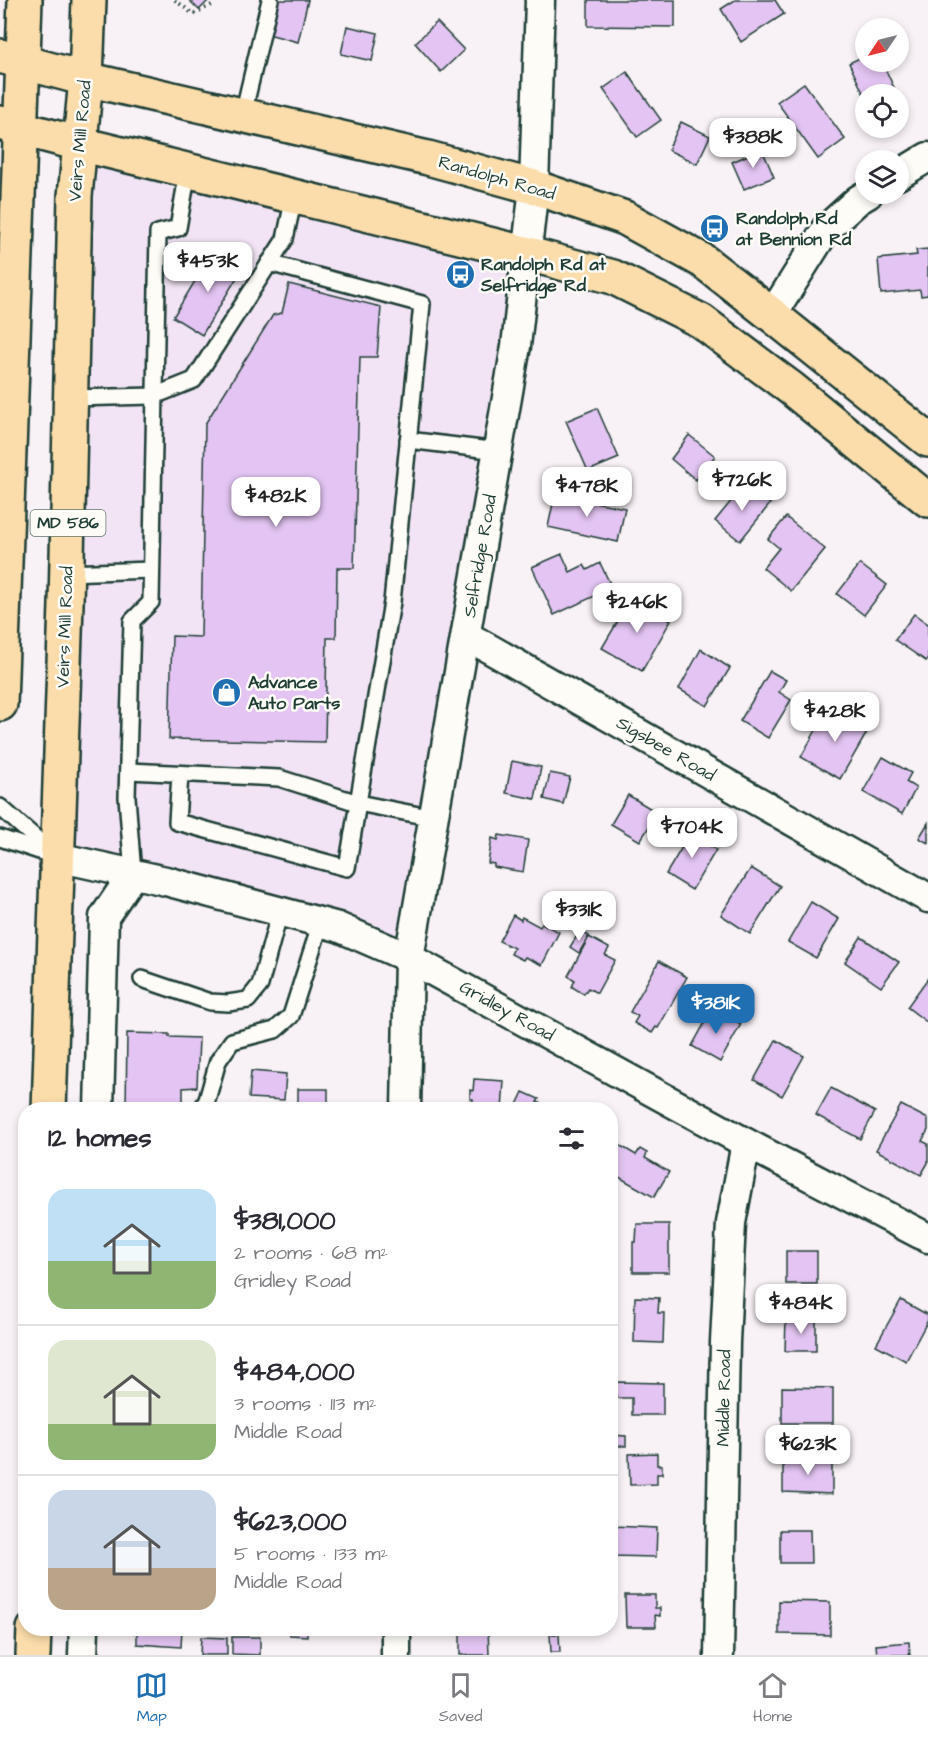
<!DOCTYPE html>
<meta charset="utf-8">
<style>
:root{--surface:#fff;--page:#f7f7f7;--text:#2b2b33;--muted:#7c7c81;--line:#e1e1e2;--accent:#1f6fb2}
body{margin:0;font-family:"Architects Daughter",sans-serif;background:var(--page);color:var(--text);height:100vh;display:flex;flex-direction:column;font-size:22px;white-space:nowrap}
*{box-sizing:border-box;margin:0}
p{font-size:20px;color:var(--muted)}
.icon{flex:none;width:33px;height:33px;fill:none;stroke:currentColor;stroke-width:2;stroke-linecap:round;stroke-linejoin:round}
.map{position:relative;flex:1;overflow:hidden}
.drawer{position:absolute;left:18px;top:1102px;width:600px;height:534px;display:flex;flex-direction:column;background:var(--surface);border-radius:24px;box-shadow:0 3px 9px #0003}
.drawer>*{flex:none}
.needle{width:39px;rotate:235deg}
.buttons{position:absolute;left:855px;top:18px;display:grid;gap:12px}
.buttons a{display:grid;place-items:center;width:54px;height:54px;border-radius:50%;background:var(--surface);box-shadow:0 3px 9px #0003;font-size:30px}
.price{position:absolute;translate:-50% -51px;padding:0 14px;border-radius:12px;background:#fff;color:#222;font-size:20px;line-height:39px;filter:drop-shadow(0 2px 3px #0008)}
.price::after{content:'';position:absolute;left:50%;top:36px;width:18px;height:14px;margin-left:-9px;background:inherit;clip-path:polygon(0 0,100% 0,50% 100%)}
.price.selected{background:var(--accent);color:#fff}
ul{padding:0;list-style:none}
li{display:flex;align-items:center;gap:18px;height:150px;padding:0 30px}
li+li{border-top:2px solid var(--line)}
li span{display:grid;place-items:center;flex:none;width:168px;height:120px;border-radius:18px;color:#555}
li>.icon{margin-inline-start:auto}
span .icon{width:72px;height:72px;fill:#fffc;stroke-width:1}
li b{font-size:26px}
h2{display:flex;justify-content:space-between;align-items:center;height:72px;padding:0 30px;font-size:26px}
.tab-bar{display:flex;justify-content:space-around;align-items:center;height:84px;border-top:2px solid var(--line);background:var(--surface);font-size:16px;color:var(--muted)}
.tab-bar a{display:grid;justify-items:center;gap:3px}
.tab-bar .selected{color:var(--accent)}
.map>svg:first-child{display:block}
.built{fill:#f2e4f5}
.building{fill:#e3c4f2;stroke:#1f3d34;stroke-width:1.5}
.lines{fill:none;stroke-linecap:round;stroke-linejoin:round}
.service-casing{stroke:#1f3d34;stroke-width:20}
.minor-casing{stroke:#1f3d34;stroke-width:33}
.primary-casing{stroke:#1f3d34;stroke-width:38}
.path{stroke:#1f3d34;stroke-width:4;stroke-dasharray:1.5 4.5;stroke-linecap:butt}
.service{stroke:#fdfcf7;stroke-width:15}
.minor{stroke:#fdfcf7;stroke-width:28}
.primary{stroke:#fbddab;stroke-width:33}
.labels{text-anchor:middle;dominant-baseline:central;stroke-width:5;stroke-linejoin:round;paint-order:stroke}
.shield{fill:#fdfcf7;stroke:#62766e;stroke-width:1.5}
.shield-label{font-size:16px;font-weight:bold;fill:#1f3d34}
.street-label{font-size:18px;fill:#1f3d34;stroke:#fdfcf7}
.poi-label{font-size:18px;font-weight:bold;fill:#1f3d34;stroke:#fdfcf7;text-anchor:start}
</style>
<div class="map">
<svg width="928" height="1655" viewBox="0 0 928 1655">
<rect width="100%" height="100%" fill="#f8f1f6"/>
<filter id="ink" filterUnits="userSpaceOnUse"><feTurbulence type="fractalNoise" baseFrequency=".0167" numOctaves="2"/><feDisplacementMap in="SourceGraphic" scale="12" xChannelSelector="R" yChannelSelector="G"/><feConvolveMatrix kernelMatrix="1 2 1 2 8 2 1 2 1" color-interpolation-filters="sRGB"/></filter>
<g filter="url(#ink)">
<polygon class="built" points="80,144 525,253 409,958 57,857"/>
<g class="building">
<polygon points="189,0 209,0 199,10"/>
<polygon points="276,0 308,0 298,42 268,34"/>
<polygon points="588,0 675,0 675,27 588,26"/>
<polygon points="735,0 775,0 784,14 741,42 721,9"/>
<polygon points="437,22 464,50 441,72 415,43"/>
<polygon points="347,26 378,33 372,61 341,54"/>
<polygon points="866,55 866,62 882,62 897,94 866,94 866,99 849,63"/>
<polygon points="627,72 661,120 637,137 603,89"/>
<polygon points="804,83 845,139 818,159 777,102"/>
<polygon points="681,122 710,136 697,164 668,150"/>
<polygon points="762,149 774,177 744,189 732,162"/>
<polygon points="928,249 928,295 921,296 920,290 881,294 878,259 917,255 916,250"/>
<polygon points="222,252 244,266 202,335 173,317 208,260 215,264"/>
<polygon points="289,284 381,307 377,357 360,357 354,568 337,568 336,638 327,638 325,742 169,739 172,636 201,637 205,424 273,315 282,313"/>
<polygon points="597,408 619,458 588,471 566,421"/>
<polygon points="689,435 715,456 696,480 671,459"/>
<polygon points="745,484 770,504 740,541 715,521"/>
<polygon points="555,494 625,508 618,542 548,527"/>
<polygon points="786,517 825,549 791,591 763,568 779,548 768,539"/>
<polygon points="562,554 570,572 584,565 587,570 600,563 612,588 554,615 532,567"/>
<polygon points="860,564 887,585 864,615 837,594"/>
<polygon points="632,597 671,620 642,671 602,648"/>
<polygon points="914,614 928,624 928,659 926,661 895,640"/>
<polygon points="701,649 730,668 707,706 679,689"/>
<polygon points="770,671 786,680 779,692 791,700 768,738 740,721"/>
<polygon points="829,707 869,729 840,779 801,757"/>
<polygon points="883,757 911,773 906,782 916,788 902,814 863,792"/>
<polygon points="512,761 541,767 535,799 506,793"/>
<polygon points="550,773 570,777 563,804 544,799"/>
<polygon points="628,795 658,813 640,841 611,824"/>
<polygon points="928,823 928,843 919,838"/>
<polygon points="694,827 711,837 707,844 716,850 692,890 666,874"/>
<polygon points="499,835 528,840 523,872 494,867 494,864 488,863 492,838 498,840"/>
<polygon points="751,868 780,886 750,934 721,915"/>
<polygon points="811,902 839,919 816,958 788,942"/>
<polygon points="565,903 580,905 578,919 563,917"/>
<polygon points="513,915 521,920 522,917 540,927 542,923 559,932 542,965 525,957 523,960 511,954 514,948 499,941"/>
<polygon points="580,931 589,936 579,953 570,947"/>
<polygon points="589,937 609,948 605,955 615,960 597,993 588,988 584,994 572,987 575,980 568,976"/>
<polygon points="861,937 899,962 881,987 845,962"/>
<polygon points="659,961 687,977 658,1028 656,1027 652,1033 634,1023 638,1016 630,1012"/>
<polygon points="928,978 928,1023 907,1007"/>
<polygon points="713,1008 741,1024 720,1062 692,1046"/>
<polygon points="127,1033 169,1034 169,1037 199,1038 197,1087 183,1088 183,1110 126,1110"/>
<polygon points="776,1040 804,1056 782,1096 754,1080"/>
<polygon points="251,1071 286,1074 284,1100 249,1098"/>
<polygon points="474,1079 504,1081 502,1110 472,1110 473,1099 470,1099 470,1090 473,1091"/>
<polygon points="831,1088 875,1112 860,1139 816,1115"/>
<rect x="298" y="1089" width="30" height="21"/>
<polygon points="523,1092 539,1099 537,1102 540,1103 537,1110 534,1108 533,1110 515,1109"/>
<polygon points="901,1105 928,1119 928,1130 922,1141 928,1144 928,1163 921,1175 876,1150"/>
<polygon points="614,1142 636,1155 640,1149 647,1153 645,1158 669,1172 654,1197 610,1172 610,1149"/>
<polygon points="637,1224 669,1224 669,1272 633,1272 633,1242 636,1242"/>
<rect x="786" y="1251" width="31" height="33"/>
<polygon points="635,1297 659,1298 658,1313 664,1313 663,1343 634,1342"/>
<polygon points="901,1300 928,1315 928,1320 906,1361 876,1345"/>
<polygon points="786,1318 816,1318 816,1351 785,1351"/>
<polygon points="616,1382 663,1383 663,1415 632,1415 632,1398 616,1398"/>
<polygon points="782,1387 833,1388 833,1423 782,1423"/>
<polygon points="610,1435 626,1436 626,1446 610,1446"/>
<polygon points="657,1453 657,1465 662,1465 662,1474 657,1474 657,1484 630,1485 629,1454"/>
<polygon points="783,1459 832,1460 832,1494 783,1492"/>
<polygon points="612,1526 657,1528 656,1557 611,1556"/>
<polygon points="780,1530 810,1530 811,1563 780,1563"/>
<polygon points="625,1595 655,1595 655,1608 660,1608 660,1616 655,1615 656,1627 626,1627"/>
<polygon points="779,1601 830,1602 830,1635 779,1634"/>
<polygon points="134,1629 182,1629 181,1647 137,1644 137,1633 134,1633"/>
<polygon points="290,1629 307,1629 307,1636 290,1635"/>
<polygon points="488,1629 489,1655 460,1655 460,1630"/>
<polygon points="550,1634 559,1634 560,1652 551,1652"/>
<polygon points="201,1637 227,1638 227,1655 200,1655"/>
<polygon points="232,1637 260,1637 260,1655 232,1654"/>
<polygon points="909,1642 910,1655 877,1655 876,1645"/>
</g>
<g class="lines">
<defs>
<g id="service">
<polyline points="243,114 270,0"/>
<polyline points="269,263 422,304 392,602 358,803 434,818"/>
<polyline points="71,398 154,396 194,380 285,239 294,197"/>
<polyline points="408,440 498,451"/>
<polyline points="66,573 151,570"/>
<polyline points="128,771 279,778 358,803 347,868 177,822 180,774"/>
<polyline points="0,807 57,857"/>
<polyline points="0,838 48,854"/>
<polyline points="133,874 127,797 132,621 151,602 158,233 178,228 188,171"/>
<polyline points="142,979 210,1002 228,1003 248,1000 260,985 280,911"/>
<polyline points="201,1110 207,1100 218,1061 232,1041 275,1030 291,1016 321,922"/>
</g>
<g id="minor">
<polyline points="898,175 928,157"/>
<polyline points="772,315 826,229 858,200 868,194"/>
<polyline points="467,636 928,898"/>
<polyline points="57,857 166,881 338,927 409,958 746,1143 928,1238"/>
<polyline points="99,1110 104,917 133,874"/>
<polyline points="406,1110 409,958 516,346 534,187 540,0"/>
<polyline points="83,1655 84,1629"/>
<polyline points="396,1655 396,1629"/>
<polyline points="719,1655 725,1342 731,1223 746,1143"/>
</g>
<g id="primary">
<polyline points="0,56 86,79 428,158 534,187 625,218 703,261 772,315 928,440"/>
<polyline points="0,123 80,144 525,253 613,277 701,321 792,389 928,500"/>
<polyline points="0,704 25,0"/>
<polyline points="49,1110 66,604 75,196 86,79 89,0"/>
<polyline points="33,1655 34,1629"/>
</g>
</defs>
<use href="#service" class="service-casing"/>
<use href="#minor" class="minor-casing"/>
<use href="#primary" class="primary-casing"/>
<polyline class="path" points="175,0 193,14 214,4"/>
<use href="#service" class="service"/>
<use href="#minor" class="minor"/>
<use href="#primary" class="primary"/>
</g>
</g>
<defs>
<symbol id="bus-disc" viewBox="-11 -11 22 22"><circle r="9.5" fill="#1f6fb2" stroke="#fdfcf7"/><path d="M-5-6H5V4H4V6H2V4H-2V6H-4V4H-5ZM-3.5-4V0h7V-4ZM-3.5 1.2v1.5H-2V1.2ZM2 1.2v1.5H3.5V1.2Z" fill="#fff"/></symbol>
<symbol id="shop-disc" viewBox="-11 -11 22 22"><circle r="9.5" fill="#1f6fb2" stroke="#fdfcf7"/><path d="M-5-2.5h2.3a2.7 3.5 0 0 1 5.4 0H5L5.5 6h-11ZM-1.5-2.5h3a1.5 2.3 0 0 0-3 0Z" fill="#fff"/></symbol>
</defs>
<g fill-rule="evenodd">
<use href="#bus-disc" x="698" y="212" width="33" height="33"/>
<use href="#bus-disc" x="444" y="258" width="33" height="33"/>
<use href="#shop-disc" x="210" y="676" width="33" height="33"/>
</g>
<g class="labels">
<rect class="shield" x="30.5" y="510" width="75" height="26" rx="4.5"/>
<g class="shield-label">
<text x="68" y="523">MD 586</text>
</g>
<g class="street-label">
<text transform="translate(80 141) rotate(-85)">Veirs Mill Road</text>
<text transform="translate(497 178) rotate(16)">Randolph Road</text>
<text transform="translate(480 556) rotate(-80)">Selfridge Road</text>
<text transform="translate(65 627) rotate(-88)">Veirs Mill Road</text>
<text transform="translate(666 749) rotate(30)">Sigsbee Road</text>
<text transform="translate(507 1011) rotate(29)">Gridley Road</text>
<text transform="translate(724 1398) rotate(-89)">Middle Road</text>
</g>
<g class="poi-label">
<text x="736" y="218">Randolph Rd<tspan x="736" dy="21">at Bennion Rd</tspan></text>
<text x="481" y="264">Randolph Rd at<tspan x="481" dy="21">Selfridge Rd</tspan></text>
<text x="248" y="682">Advance<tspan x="248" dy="21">Auto Parts</tspan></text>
</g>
</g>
</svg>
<div class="buttons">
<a><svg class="needle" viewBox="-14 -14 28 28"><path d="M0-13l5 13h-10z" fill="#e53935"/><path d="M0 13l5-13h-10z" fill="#7c7c81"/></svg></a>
<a><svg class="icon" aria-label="locate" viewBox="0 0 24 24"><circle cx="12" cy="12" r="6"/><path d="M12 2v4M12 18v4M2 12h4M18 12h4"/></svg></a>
<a><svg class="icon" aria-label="layers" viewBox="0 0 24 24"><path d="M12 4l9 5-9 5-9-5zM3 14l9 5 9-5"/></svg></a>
</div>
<b class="price" style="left:753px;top:169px">$388K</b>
<b class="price" style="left:208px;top:293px">$453K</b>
<b class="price" style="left:742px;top:512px">$726K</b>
<b class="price" style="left:587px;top:518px">$478K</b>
<b class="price" style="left:276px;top:528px">$482K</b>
<b class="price" style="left:637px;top:634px">$246K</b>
<b class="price" style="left:835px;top:743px">$428K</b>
<b class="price" style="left:692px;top:859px">$704K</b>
<b class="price" style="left:579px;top:942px">$331K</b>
<b class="price selected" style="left:716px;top:1035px">$381K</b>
<b class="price" style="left:801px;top:1335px">$484K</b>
<b class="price" style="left:808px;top:1476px">$623K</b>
<section class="drawer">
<h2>12 homes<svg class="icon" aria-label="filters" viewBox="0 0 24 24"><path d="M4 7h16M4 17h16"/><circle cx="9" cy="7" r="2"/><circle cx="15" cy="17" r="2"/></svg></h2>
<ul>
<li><span style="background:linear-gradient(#bfe0f5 60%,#8fb573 0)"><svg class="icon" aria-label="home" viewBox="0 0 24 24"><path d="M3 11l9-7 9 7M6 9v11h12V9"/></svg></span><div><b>$381,000</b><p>2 rooms · 68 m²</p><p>Gridley Road</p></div></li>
<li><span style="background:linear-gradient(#dfe7d0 70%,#8fb573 0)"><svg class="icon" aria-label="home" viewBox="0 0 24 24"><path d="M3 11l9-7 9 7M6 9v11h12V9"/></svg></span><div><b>$484,000</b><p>3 rooms · 113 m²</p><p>Middle Road</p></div></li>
<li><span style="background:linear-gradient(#c9d6e8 65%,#b9a48a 0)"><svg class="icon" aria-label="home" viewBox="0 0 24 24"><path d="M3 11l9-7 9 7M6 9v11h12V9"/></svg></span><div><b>$623,000</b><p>5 rooms · 133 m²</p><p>Middle Road</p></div></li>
</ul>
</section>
</div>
<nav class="tab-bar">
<a class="selected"><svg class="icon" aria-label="map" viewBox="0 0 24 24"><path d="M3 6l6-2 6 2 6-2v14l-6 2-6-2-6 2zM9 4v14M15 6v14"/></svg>Map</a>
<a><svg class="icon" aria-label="saved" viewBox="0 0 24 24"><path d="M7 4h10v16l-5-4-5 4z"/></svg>Saved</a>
<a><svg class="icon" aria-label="home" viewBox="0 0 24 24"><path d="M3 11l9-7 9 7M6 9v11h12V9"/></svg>Home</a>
</nav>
